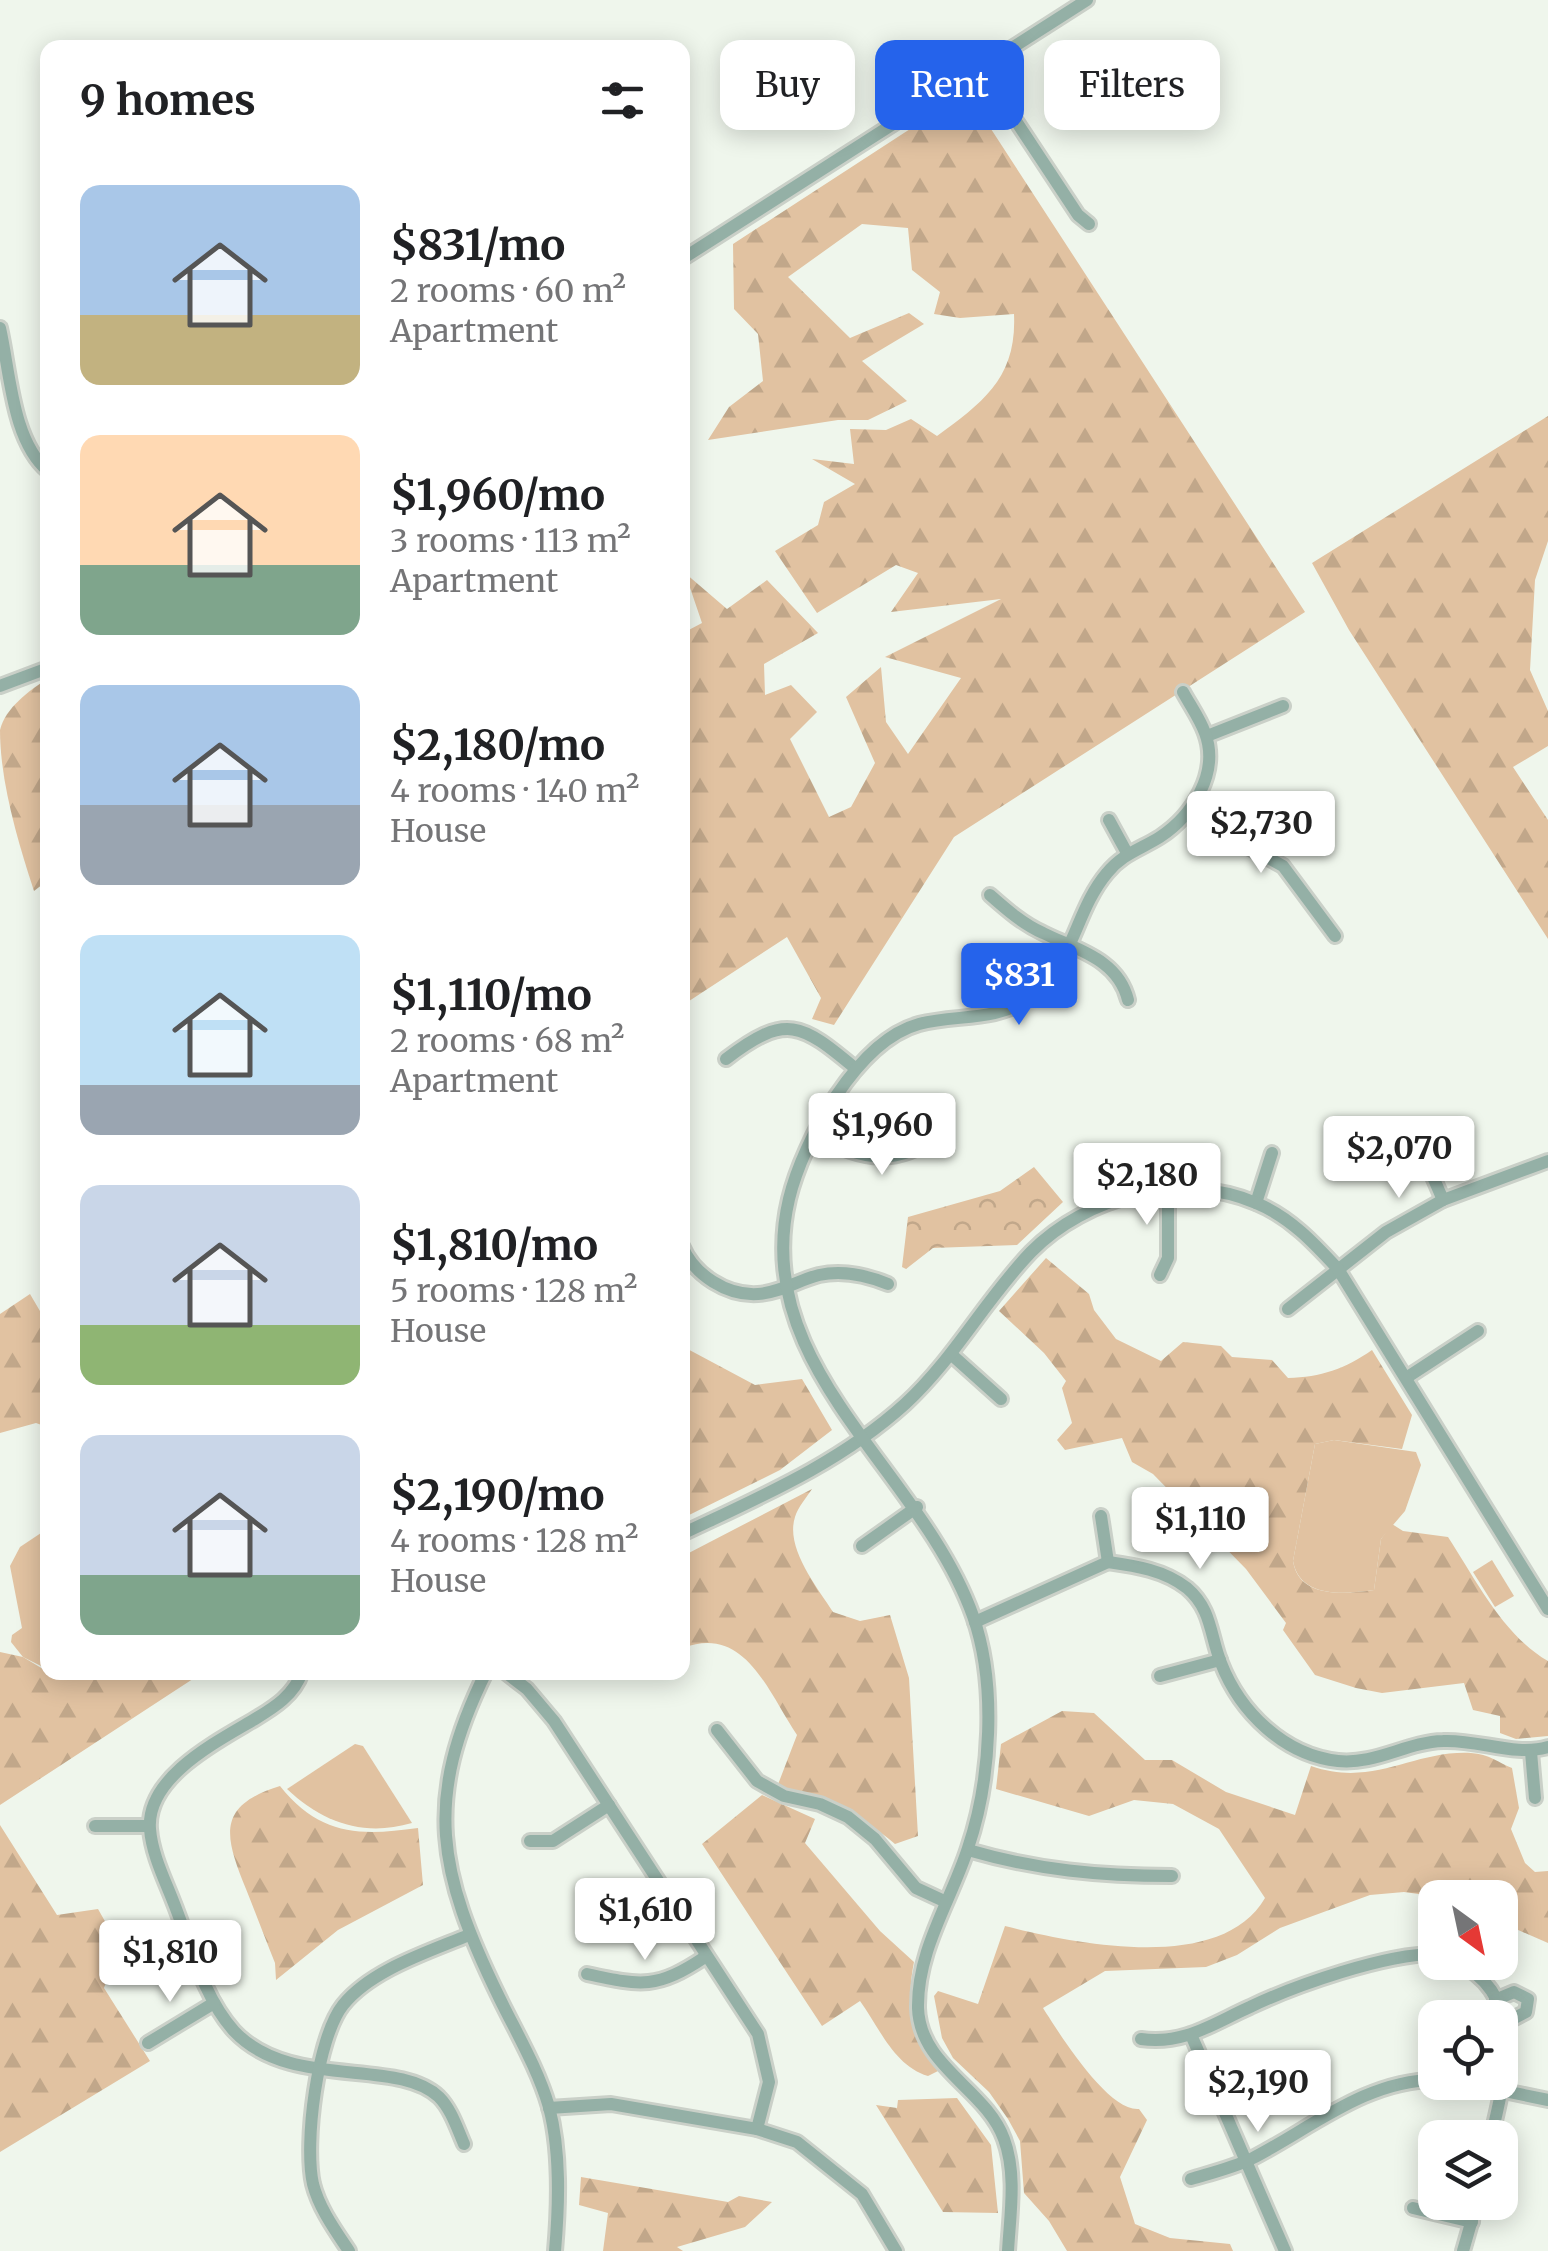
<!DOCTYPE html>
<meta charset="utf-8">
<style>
:root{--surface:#fff;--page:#f6f6f6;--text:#202124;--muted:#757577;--accent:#2563eb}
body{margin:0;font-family:Merriweather,serif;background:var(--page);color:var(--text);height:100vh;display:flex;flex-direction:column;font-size:38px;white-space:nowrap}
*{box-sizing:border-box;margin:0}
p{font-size:32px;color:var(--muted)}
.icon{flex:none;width:55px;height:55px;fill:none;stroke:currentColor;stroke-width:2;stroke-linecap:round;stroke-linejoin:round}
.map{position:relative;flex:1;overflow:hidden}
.side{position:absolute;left:40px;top:40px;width:650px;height:1640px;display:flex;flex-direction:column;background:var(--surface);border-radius:20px;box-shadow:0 5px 25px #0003}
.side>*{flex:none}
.banner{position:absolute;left:720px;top:40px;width:678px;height:90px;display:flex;gap:20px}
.needle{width:65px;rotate:147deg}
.tools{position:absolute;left:1418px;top:1880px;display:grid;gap:20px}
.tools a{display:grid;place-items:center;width:100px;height:100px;border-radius:20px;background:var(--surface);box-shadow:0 5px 25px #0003;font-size:50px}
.price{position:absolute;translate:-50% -85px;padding:0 22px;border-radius:10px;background:#fff;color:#222;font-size:32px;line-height:65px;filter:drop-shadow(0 2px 5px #0008)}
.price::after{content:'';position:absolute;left:50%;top:60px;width:30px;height:22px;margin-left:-15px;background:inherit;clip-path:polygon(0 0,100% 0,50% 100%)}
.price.current{background:var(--accent);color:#fff}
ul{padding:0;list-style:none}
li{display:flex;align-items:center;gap:30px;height:250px;padding:0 40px}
li span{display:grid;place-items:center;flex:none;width:280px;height:200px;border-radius:20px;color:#555}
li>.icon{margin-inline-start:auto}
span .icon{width:120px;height:120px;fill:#fffc;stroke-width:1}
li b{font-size:42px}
h2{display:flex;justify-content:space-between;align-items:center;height:120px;padding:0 40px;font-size:42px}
.pill{padding:0 35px;border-radius:20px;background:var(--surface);box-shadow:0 5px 25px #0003;font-size:35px;line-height:90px}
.pill.current{background:var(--accent);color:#fff}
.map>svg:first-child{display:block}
.grass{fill:#e1c2a1}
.forest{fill:url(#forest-firs)}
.park{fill:url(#park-crowns)}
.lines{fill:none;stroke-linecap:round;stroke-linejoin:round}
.minor-casing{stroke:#cad0c8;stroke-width:18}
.minor{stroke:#94b0a6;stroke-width:12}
</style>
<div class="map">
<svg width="1548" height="2251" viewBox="0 0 1548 2251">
<defs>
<pattern id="forest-firs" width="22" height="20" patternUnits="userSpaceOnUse" patternTransform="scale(2.5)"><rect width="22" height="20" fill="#e1c2a1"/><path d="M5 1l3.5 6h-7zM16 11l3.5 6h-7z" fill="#c1a78a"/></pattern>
<pattern id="park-crowns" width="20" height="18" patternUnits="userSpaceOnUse" patternTransform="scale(2.5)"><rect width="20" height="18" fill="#e1c2a1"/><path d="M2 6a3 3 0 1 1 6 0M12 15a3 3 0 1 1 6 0" fill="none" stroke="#c1a78a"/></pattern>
</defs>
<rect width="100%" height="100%" fill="#eff6ec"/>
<g class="grass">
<path d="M1334,1440l82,12 5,13 -16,46 -24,28 -7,51c-29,4 -74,9 -81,-29l22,-117z"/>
<polygon points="47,1529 47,1669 23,1657 11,1642 12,1635 22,1628 10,1566 20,1547"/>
<polygon points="1492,1560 1514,1596 1495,1607 1473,1572"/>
<path d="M355,1744l8,2 49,77c-48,14 -89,0 -125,-34z"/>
</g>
<g class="forest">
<path d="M967,92l338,520 -351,225 -120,188 -22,-6 9,-21 -34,-61 -104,68v-372l19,-10 -17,-50 42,36 40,-29 51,53 -54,31 1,31 26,-10 26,27 -27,27 39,78 22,-10 24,-44 -29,-66 35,-30 5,55 22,32 53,-76 -76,-21 116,-58 -110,13 27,-39 -22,-8 -79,48 -42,-62 43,-26 6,-23 31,-18 -43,-25 42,5 -4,-35 36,1 25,-11 26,17c46,-34 80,-58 77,-122l-54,4 -26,-4 6,-22 -28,-22 -4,-42 -46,-4 -74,53 62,61 59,-25 15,11 -62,37 45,40 -39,19h-30l-130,20 21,-33 34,-26 -5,-47 -24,-25 -1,-65z"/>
<polygon points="1548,416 1548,541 1535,580 1530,670 1548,711 1548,746 1513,767 1548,820 1548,939 1349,630 1312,563"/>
<path d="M47,679v202l-13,10c-16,-49 -34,-109 -34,-161 5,-22 30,-40 47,-51z"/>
<path d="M1046,1258l43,36 5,16 22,29 45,22 22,-19 38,4 11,11 40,3 16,18c33,-1 57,-9 84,-28l40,65 -10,34 -68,-9 -19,4 -22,117c6,38 52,33 81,29l7,-51 11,-15 11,7 45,6c28,43 55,98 100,124v75l-32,3 -16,-6v-17l-27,-6 -9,-27 -82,10 -26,-5 -41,-13 -32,-45 3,-7 -40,-54 -93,-95 -21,-12 -10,-24 -57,12 -8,-10 15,-17 -10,-35 4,-7 -22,-28 -45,-42z"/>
<polygon points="30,1294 47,1323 47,1427 36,1423 0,1433 0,1314"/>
<polygon points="682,1346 755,1385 802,1379 832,1430 780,1470 683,1518"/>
<path d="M812,1489c-5,8 -14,18 -17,28 -10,31 22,70 38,95l27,9 30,-6 19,63 9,158 -23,8c-37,-31 -70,-48 -118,-57l20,-52c-29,-43 -52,-111 -114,-87v-92z"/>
<polygon points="0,1652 23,1657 48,1672 202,1673 0,1805"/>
<path d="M1062,1711l32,2 51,47h27l54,32 69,23 16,-49c63,22 102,-16 160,-13 18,1 28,10 41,15l7,40 -8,21 14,34 10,9 13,-1v72l-48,-21v-24l-60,-1 -36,-5 -34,3 -90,33 -43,27 -31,12 -101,4 -62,37c16,25 65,104 96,101l8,11 -27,57 15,47 35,14 60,6 3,7h-166l-18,-30 -25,-28 -4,-52 -12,-22 -19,-27 -36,-34 -11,-20 -8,-42 4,-5 40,13 27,-78c72,18 216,48 260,-28l-46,-69 -46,-25 -39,-4 -45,16 -93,-27 5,-45z"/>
<path d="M280,1786c40,50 80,50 138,42l5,57 -85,45 -62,50 -1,-17c-10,-25 -19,-49 -29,-74 -21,-52 -31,-83 34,-103z"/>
<path d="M762,1795l53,24 -10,24 75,88 34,31c-9,44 1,71 24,109l-10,5c-34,-10 -49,-49 -68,-75l-38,25 -120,-182z"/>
<polygon points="0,1825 57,1915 98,1909 119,1946 104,1988 150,2061 0,2152"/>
<polygon points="957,2098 991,2145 998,2213 943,2212 876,2105 897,2108 898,2100"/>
<polygon points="581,2177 728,2202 739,2196 772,2202 745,2227 677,2247 683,2251 603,2251 608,2213 579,2205"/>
</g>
<polygon class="park" points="1034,1167 1063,1202 1017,1245 933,1248 906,1269 902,1267 908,1217 1000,1191"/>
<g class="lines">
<defs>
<g id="minor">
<polyline points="981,68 1078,215 1089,224"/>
<polyline points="682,259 1087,0"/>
<path d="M0,328c10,43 12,113 48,143"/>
<polyline points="0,686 48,668"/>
<polyline points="1207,736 1283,706"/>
<polyline points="1190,815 1283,866 1335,936"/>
<polyline points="1109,820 1127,853"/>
<path d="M990,895c17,15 33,29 53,38 34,17 75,26 85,67"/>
<path d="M726,1059c60,-46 75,-36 130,10"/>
<path d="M814,1136c55,25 78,31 131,-3"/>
<polyline points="1424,1156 1443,1200"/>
<polyline points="1256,1203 1272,1153"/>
<path d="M682,1246c12,29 45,50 76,48 21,-1 41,-14 61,-19 23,-5 47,0 69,9"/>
<polyline points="1160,1275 1168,1258 1168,1189"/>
<polyline points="1288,1309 1386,1232 1443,1200 1548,1161"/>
<polyline points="952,1355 1001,1399"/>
<polyline points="1406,1378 1478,1331"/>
<polyline points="1101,1516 1108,1562"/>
<path d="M682,1534c78,-37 158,-71 223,-130 49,-45 80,-104 126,-152 55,-56 151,-81 225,-49 34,14 58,40 82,66l210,340"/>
<polyline points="862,1546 917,1507"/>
<path d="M1108,1562c28,4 56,8 79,26 25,21 23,48 34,75 19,49 63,92 117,98 37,4 69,-19 105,-20 35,-2 72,16 105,6"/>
<polyline points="975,1622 1108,1562"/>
<path d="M302,1672c-8,23 -27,35 -47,47 -37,22 -109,58 -105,110 2,25 14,49 23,72 17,42 30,96 61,130 56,60 163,26 205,66 12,12 18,31 25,47"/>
<path d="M486,1672c-63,128 -48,200 13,325 17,35 39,72 50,110 12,45 10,98 6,144"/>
<polyline points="505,1672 527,1689 554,1721 758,2034 769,2082 757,2129"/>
<polyline points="1160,1676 1220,1660"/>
<polyline points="717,1730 757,1781 784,1796 820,1804 848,1817 875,1839 916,1888 944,1901"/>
<polyline points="1531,1752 1535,1798"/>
<polyline points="95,1826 149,1826"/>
<polyline points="530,1841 553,1841 609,1805"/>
<path d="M968,1850c69,20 132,26 204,26"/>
<path d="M1456,1962c73,33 49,115 35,176"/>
<path d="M587,1974c55,12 70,15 118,-17"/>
<polyline points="1495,2000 1514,1992 1528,1999 1526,2012 1505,2023"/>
<polyline points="1192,2037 1285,2251"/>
<path d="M1141,2039c43,6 71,-15 109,-32 46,-22 135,-53 185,-53"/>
<polyline points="148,2043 214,2003"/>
<polyline points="1461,2082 1548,2100"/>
<polyline points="549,2108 611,2104 757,2129 797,2142 862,2194 896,2251"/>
<path d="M1191,2179c20,-6 41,-11 60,-20 59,-30 115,-79 184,-79"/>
<polyline points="1413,2208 1472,2222"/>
<path d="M349,2251c-14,-21 -30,-43 -36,-67 -9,-40 4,-146 30,-179 28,-35 85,-53 126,-70"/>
<path d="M1008,2251c2,-36 9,-77 -4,-112 -18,-50 -84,-72 -86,-131 -1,-58 33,-107 50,-160 23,-68 29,-164 5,-232 -52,-146 -224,-249 -184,-417 14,-58 68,-158 130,-175 38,-10 74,-2 109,-25 45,-30 46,-87 79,-126 15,-19 34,-24 53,-36 32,-21 60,-64 45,-104 -5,-14 -15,-28 -22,-41"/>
<polyline points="1463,2251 1477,2202"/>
</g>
</defs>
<use href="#minor" class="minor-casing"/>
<use href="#minor" class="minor"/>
</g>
</svg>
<div class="tools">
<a><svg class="needle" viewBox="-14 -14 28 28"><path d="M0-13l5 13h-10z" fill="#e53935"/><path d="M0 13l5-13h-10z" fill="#757577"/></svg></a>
<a><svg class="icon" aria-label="locate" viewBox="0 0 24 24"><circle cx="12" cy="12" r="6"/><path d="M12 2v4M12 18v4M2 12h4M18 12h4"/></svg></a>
<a><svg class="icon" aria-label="layers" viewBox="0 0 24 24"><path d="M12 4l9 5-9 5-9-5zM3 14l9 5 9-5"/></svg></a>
</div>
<b class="price" style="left:1261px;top:876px">$2,730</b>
<b class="price current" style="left:1019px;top:1028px">$831</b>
<b class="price" style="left:882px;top:1178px">$1,960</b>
<b class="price" style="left:1399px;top:1201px">$2,070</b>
<b class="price" style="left:1147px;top:1228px">$2,180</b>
<b class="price" style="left:1200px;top:1572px">$1,110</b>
<b class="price" style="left:645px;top:1963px">$1,610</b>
<b class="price" style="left:170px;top:2005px">$1,810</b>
<b class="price" style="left:1258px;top:2135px">$2,190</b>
<div class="banner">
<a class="pill">Buy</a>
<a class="pill current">Rent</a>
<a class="pill">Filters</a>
</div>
<section class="side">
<h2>9 homes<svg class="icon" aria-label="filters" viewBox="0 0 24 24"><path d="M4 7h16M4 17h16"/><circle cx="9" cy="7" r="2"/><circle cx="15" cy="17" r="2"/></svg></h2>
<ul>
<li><span style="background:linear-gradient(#a9c7e8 65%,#c2b280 0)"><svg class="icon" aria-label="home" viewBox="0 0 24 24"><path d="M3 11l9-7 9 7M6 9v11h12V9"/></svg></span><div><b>$831/mo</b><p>2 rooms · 60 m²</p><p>Apartment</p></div></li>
<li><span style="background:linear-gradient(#ffd9b3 65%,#7fa58c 0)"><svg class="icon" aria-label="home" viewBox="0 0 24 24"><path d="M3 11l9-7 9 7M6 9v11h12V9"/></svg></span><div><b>$1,960/mo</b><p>3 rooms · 113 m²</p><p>Apartment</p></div></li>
<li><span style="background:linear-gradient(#a9c7e8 60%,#9aa5b1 0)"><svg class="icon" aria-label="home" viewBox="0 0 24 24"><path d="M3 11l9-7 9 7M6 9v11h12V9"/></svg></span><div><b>$2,180/mo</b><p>4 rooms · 140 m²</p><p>House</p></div></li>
<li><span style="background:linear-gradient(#bfe0f5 75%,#9aa5b1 0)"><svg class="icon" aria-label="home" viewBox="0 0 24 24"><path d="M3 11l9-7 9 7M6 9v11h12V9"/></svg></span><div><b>$1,110/mo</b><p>2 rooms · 68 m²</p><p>Apartment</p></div></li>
<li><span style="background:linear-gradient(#c9d6e8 70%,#8fb573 0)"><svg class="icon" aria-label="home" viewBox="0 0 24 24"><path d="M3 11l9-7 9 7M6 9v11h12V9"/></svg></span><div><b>$1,810/mo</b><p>5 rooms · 128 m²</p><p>House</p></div></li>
<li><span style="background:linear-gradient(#c9d6e8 70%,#7fa58c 0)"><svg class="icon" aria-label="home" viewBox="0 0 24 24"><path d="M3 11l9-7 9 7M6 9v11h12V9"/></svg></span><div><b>$2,190/mo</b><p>4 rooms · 128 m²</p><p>House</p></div></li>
</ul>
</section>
</div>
